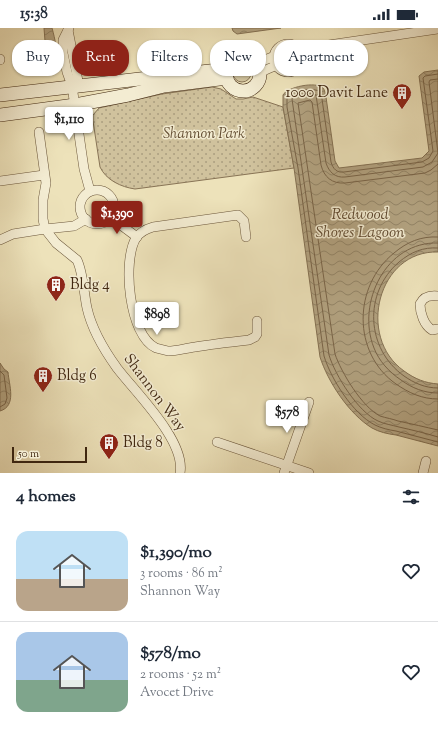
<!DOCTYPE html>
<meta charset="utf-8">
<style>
:root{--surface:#fff;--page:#f6f6f7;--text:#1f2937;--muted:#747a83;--line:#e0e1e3;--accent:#8f2418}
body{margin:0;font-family:"Sorts Mill Goudy",serif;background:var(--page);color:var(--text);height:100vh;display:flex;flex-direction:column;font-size:15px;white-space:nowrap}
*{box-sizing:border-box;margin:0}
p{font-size:13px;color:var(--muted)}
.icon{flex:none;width:22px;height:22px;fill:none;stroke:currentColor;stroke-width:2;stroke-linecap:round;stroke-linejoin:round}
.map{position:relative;height:445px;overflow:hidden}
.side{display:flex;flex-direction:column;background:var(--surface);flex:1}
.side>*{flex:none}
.guide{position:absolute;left:12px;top:12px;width:414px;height:36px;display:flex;gap:8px}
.scale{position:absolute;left:12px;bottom:10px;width:75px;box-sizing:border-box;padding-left:4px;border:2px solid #402710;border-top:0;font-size:11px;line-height:14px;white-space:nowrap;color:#402710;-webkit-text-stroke:3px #f3ecd2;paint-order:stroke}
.price{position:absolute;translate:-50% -34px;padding:0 9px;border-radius:4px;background:#fff;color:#222;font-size:13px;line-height:26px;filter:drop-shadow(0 1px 2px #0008)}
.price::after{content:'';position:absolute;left:50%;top:24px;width:12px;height:9px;margin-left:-6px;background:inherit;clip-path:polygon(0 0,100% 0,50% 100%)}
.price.selected{background:var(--accent);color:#fff}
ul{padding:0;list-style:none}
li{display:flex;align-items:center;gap:12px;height:100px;padding:0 16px}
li+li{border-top:1px solid var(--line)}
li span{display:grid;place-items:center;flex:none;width:112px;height:80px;border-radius:12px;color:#555}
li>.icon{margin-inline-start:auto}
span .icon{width:48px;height:48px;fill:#fffc;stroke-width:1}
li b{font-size:17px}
h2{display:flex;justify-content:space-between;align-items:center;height:48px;padding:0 16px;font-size:17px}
.pill{padding:0 14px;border-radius:16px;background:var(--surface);box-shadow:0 1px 3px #0004;font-size:14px;line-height:36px}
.pill.selected{background:var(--accent);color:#fff}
.status{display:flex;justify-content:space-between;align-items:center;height:28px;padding:0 20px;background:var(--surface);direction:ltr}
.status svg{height:11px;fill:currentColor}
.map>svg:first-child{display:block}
.grass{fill:#d0c29d;stroke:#887456}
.park{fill:url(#park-dots);stroke:#887456}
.water{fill:url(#water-waves);stroke:#847153}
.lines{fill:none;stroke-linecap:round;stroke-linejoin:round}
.shore{stroke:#796448;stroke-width:1}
.street-casing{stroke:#6b563a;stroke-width:10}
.secondary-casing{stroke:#402710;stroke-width:14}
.street{stroke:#f3ecd2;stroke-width:9}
.secondary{stroke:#f3ecd2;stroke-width:13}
.labels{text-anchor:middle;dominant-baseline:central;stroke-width:3;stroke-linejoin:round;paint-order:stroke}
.poi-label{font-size:15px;fill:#402710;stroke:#f3ecd2;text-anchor:start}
.park-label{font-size:15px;font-style:italic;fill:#644e33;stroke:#f3ecd2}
.street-label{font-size:15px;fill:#402710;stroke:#f3ecd2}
.water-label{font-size:16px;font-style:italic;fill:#624c32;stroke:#f3ecd2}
</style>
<div class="status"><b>15:38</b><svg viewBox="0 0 49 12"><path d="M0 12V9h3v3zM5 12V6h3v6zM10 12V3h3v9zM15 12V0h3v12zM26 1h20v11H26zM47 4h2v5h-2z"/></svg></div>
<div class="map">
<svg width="438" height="445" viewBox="0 0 438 445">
<defs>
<pattern id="park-dots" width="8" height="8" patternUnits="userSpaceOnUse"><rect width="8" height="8" fill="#d0c29d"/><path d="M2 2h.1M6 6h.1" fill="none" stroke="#aa9e7f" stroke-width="1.8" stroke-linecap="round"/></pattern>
<pattern id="water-waves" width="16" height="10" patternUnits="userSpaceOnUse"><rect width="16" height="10" fill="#b2a280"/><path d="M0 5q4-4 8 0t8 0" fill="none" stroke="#928467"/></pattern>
</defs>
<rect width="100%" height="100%" fill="#ede2ba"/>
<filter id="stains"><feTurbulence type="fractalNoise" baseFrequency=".005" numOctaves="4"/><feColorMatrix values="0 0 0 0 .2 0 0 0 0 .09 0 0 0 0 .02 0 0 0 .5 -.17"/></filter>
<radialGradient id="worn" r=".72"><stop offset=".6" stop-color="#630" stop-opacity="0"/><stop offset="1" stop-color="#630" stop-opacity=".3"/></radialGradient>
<circle class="grass" cx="242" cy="45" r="9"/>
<path class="park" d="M212,59l9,2 15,10h7l10,-2 30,10 11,61 -159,21c-14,-2 -29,-9 -35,-22l-7,-46v-6l6,-7 63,-14z"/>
<g class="water">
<path d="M44,0h8c3,11 6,23 3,34l-4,2 -7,-4 2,-6z"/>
<polygon points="232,0 281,0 237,6 233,3"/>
<path d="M438,42v182c-60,-2 -82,85 -34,119 11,8 21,12 34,13v62c-14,-4 -28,-7 -42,-11 -8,-1 -17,-3 -24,-7 -23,-14 -44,-46 -52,-71l-26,-189 -11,-61v-12c4,-8 33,-14 40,-7 2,2 2,6 3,9l9,64 4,7 83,-10 7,-7 -10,-75 5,-4z"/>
<path d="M0,335l4,6 4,3c1,13 9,34 -8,39z"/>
</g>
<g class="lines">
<g class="shore">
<path d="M438,46l-13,2 -2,2 10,73 -4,7 -7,4 -78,10c-7,1 -11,-3 -13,-10l-10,-70c-7,-5 -29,-2 -34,4v11l11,61 26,188c7,23 29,58 51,69 6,3 14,5 21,6 14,4 28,7 42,11"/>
<path d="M438,51l-8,1 -1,2 9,71 -6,9 -9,5 -78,10c-10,1 -16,-5 -19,-14l-10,-68 -6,-1 -16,3 -2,2 37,256c6,20 29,57 49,66 6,3 14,4 21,6 13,3 26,6 39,10"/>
<path d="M438,136l-7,6 -6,3 -80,10c-13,1 -21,-6 -24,-18l-9,-63 -2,-2 -12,3 37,251c6,18 27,53 45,62 6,2 13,3 18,5 14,3 27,6 40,9"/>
<path d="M438,209c-17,-1 -31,5 -44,16 -41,33 -42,100 2,131 13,9 26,15 42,15"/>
<path d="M438,215c-52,-2 -82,60 -64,105 5,13 15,24 27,32 11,8 23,13 37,13"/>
<path d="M438,220c-15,-1 -27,4 -39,14 -36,31 -33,87 5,114 10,7 21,12 34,12"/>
<polyline points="0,343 4,347 7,370 5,376 0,379"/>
</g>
<defs>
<g id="street">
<polyline points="69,0 63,12 63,25 67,44 72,58 84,141 90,163"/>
<polyline points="68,2 79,58"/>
<circle cx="288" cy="30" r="14"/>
<polyline points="301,24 312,19 322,18 438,1"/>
<polyline points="0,31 0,32"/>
<polyline points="257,35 275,28"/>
<polyline points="261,44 277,37"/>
<path d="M39,104l7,51 -3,17v19l2,10 11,14 21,17c6,12 7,34 10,48 5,22 17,42 30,60 19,25 69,73 63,105"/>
<polyline points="0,153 44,147"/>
<circle cx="97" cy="179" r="17"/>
<polyline points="110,189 137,209"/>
<path d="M246,209l-2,-16 -6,-6 -85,12c-7,2 -13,5 -17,11 -14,23 -7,98 20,110 4,1 8,2 12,3 9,0 18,-3 27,-4 18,-3 36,-5 54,-7l6,-3 2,-3v-13"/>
<polyline points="0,212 13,206 45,201 74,198 86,191"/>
<path d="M438,268c-8,-1 -14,0 -18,8 0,9 4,21 12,26l6,-1"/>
<polyline points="217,414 309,445"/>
<polyline points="284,445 309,374"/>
<polyline points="423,445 426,433"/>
</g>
<g id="secondary">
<circle cx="243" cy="46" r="17"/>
<polyline points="0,67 227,41"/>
<polyline points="0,87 75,77 128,67 164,58 227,50"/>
</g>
</defs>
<use href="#street" class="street-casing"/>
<use href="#secondary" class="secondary-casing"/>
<use href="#street" class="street"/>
<use href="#secondary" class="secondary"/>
</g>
<defs>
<symbol id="building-pin" viewBox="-11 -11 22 30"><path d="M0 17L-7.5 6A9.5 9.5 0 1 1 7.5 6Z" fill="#8f2418" stroke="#f3ecd2"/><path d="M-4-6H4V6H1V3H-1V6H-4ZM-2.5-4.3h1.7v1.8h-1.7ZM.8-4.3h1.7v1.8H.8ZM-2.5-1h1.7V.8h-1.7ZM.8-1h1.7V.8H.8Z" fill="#fff"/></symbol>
</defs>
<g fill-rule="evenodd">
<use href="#building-pin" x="391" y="54" width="22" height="30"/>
<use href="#building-pin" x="45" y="246" width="22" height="30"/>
<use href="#building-pin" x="32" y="337" width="22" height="30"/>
<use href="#building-pin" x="98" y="404" width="22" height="30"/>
</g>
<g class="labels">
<g class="poi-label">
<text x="388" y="65" text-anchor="end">1000 Davit Lane</text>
<text x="70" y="257">Bldg 4</text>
<text x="57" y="348">Bldg 6</text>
<text x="123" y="415">Bldg 8</text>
</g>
<g class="park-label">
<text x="204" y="106">Shannon Park</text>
</g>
<g class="street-label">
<text transform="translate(154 365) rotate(53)">Shannon Way</text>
</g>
<g class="water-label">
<text x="360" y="187">Redwood<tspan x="360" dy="18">Shores Lagoon</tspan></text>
</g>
</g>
<rect width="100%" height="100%" filter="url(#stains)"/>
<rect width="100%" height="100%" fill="url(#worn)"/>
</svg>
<div class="scale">50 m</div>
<b class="price" style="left:69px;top:113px">$1,110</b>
<b class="price selected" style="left:117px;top:207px">$1,390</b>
<b class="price" style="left:157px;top:308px">$898</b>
<b class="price" style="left:287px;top:406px">$578</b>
<div class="guide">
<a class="pill">Buy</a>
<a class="pill selected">Rent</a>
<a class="pill">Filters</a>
<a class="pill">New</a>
<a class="pill">Apartment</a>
</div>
</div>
<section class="side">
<h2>4 homes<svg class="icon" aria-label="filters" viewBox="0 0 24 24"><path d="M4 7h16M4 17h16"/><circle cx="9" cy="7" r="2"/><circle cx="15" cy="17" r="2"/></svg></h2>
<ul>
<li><span style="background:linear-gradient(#bfe0f5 60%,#b9a48a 0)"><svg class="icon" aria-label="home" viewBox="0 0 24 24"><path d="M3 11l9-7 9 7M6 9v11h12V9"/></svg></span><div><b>$1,390/mo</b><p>3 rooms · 86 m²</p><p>Shannon Way</p></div><svg class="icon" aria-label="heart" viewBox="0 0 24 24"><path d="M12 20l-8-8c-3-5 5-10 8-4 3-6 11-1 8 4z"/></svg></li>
<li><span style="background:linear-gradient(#a9c7e8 60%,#7fa58c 0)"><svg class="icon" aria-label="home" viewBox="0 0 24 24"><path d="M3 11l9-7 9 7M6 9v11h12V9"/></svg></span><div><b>$578/mo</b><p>2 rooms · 52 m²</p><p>Avocet Drive</p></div><svg class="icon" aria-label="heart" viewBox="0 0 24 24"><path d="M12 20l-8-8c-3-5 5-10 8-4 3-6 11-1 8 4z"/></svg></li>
</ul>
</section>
